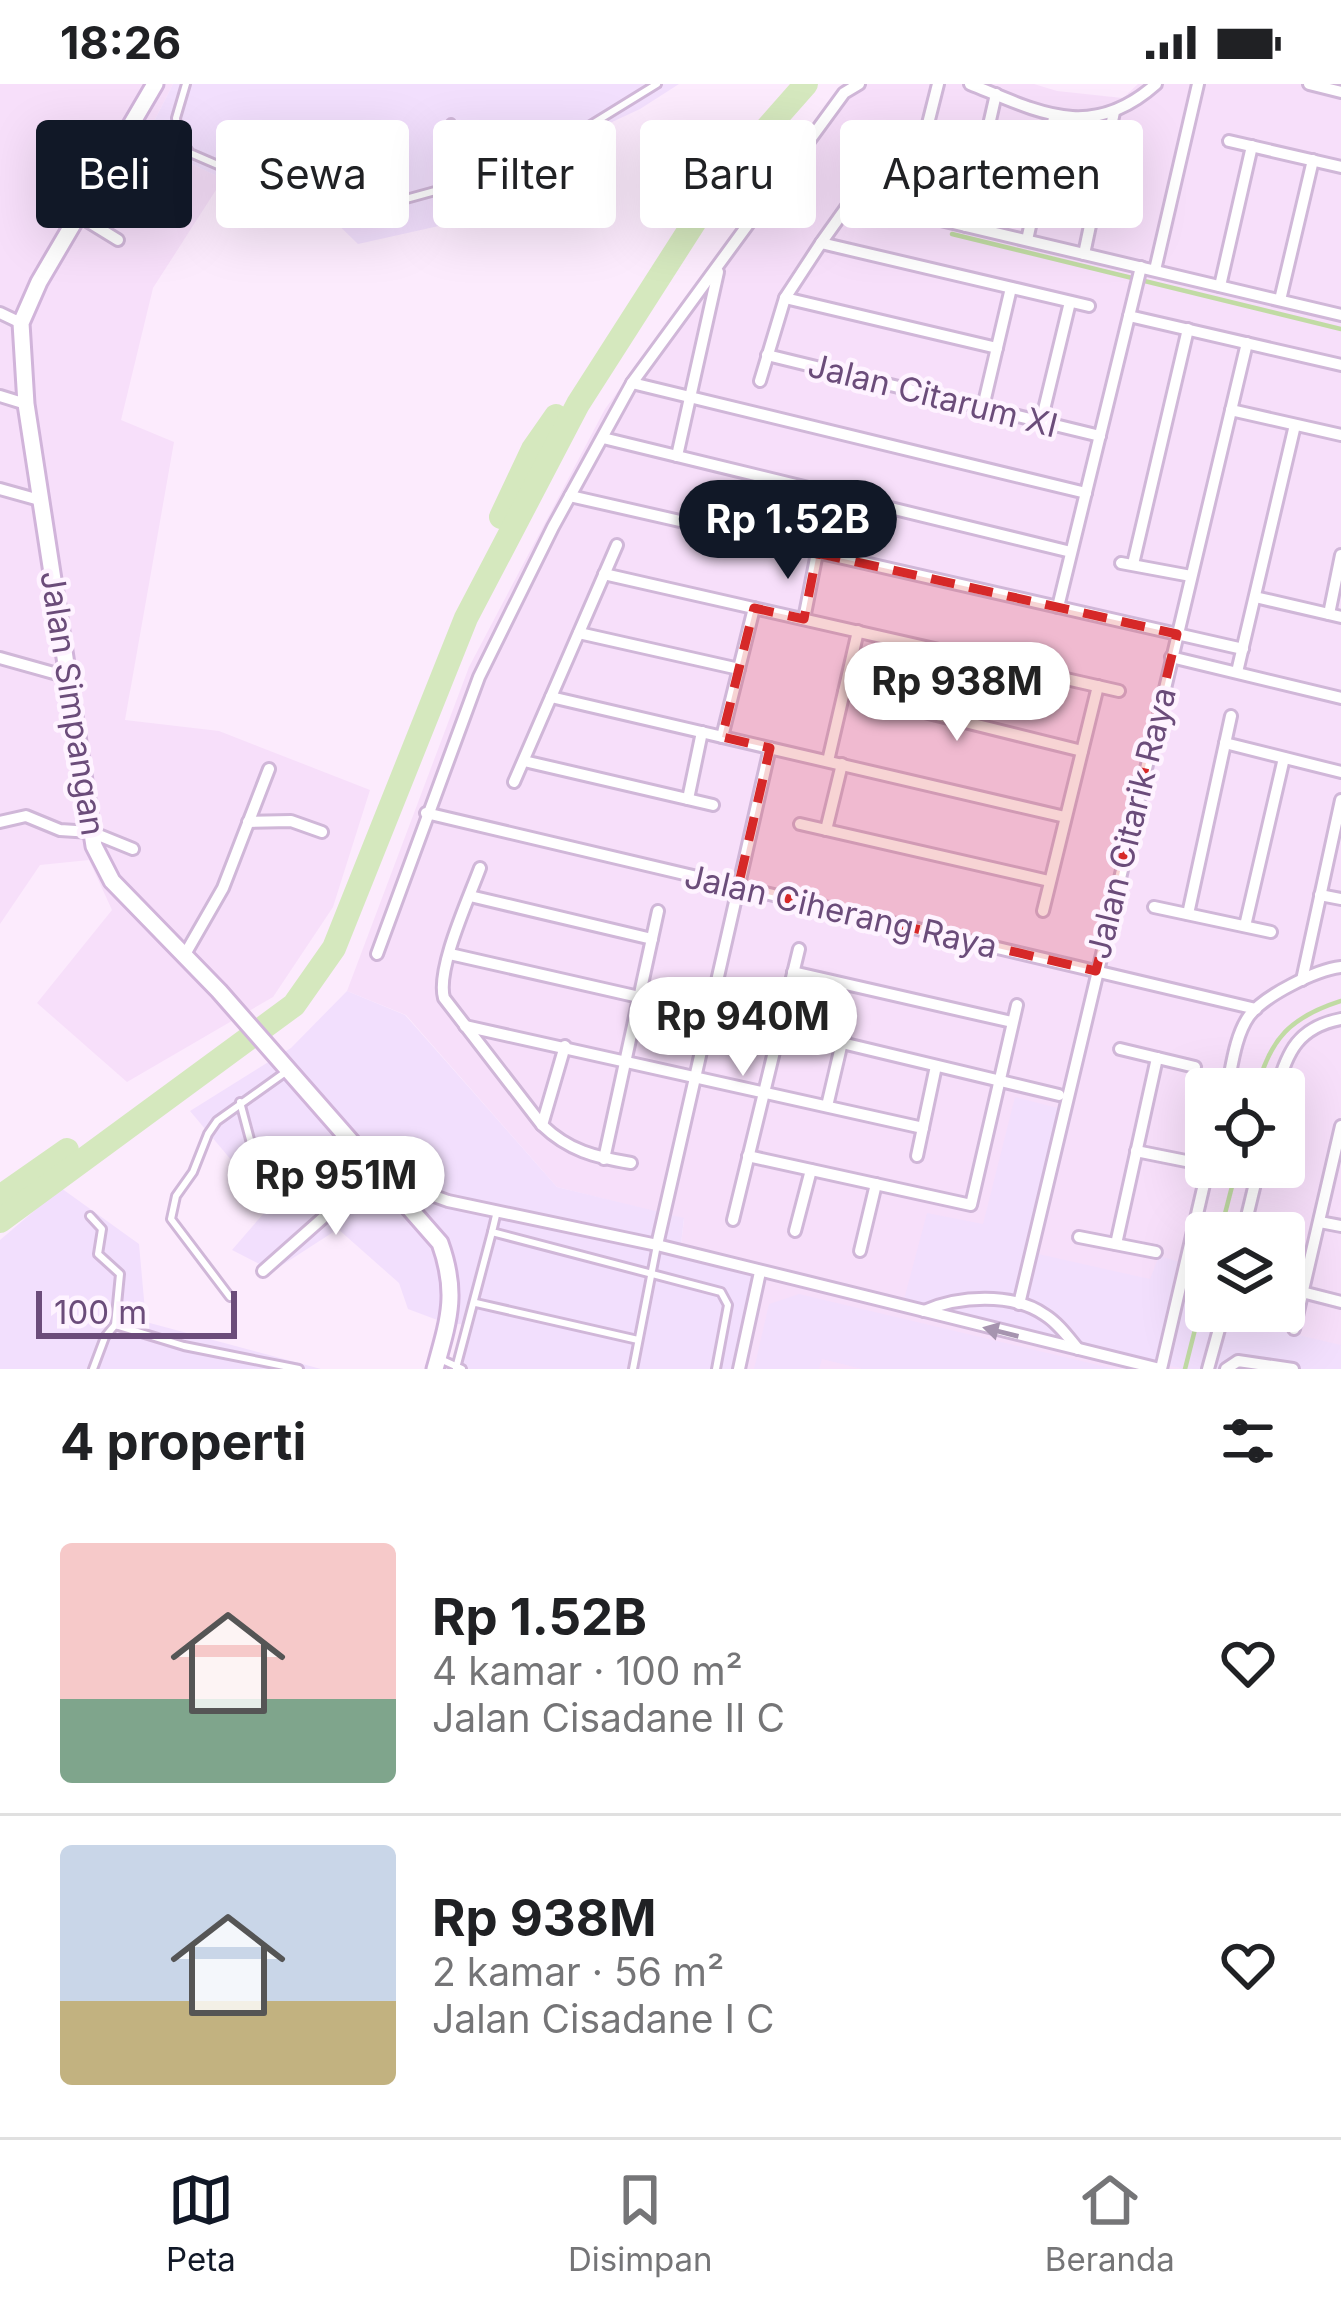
<!DOCTYPE html>
<html lang="id">
<meta charset="utf-8">
<style>
:root{--surface:#fff;--page:#f6f6f6;--text:#202124;--muted:#757577;--line:#e0e0e0;--accent:#111827}
body{margin:0;font-family:Inter,sans-serif;background:var(--page);color:var(--text);height:100vh;display:flex;flex-direction:column;font-size:45px;white-space:nowrap}
*{box-sizing:border-box;margin:0}
p{font-size:39px;color:var(--muted)}
.icon{flex:none;width:66px;height:66px;fill:none;stroke:currentColor;stroke-width:2;stroke-linecap:round;stroke-linejoin:round}
.map{position:relative;height:1285px;overflow:hidden}
.panel{display:flex;flex-direction:column;background:var(--surface);flex:1}
.panel>*{flex:none}
.top-card{position:absolute;left:36px;top:36px;width:1269px;height:108px;display:flex;gap:24px}
.controls{position:absolute;left:1185px;top:984px;display:grid;gap:24px}
.controls a{display:grid;place-items:center;width:120px;height:120px;border-radius:12px;background:var(--surface);box-shadow:0 12px 48px #0002;font-size:60px}
.scale{position:absolute;left:36px;bottom:30px;width:201px;box-sizing:border-box;padding-left:12px;border:6px solid #6b4c7a;border-top:0;font-size:33px;line-height:42px;white-space:nowrap;color:#6b4c7a;-webkit-text-stroke:9px #fef3ff;paint-order:stroke}
.price{position:absolute;translate:-50% -102px;padding:0 27px;border-radius:42px;background:#fff;color:#222;font-size:39px;line-height:78px;filter:drop-shadow(0 3px 6px #0008)}
.price::after{content:'';position:absolute;left:50%;top:72px;width:36px;height:27px;margin-left:-18px;background:inherit;clip-path:polygon(0 0,100% 0,50% 100%)}
.price.selected{background:var(--accent);color:#fff}
ul{padding:0;list-style:none}
li{display:flex;align-items:center;gap:36px;height:300px;padding:0 60px}
li+li{border-top:3px solid var(--line)}
li span{display:grid;place-items:center;flex:none;width:336px;height:240px;border-radius:12px;color:#555}
li>.icon{margin-inline-start:auto}
span .icon{width:144px;height:144px;fill:#fffc;stroke-width:1}
li b{font-size:51px}
h2{display:flex;justify-content:space-between;align-items:center;height:144px;padding:0 60px;font-size:51px}
.tag{padding:0 42px;border-radius:12px;background:var(--surface);box-shadow:0 12px 48px #0002;font-size:42px;line-height:108px}
.tag.selected{background:var(--accent);color:#fff}
.status{display:flex;justify-content:space-between;align-items:center;height:84px;padding:0 60px;background:var(--surface);direction:ltr}
.status svg{height:33px;fill:currentColor}
.tabs{display:flex;justify-content:space-around;align-items:center;height:168px;border-top:3px solid var(--line);background:var(--surface);font-size:33px;color:var(--muted)}
.tabs a{display:grid;justify-items:center;gap:6px}
.tabs .selected{color:var(--accent)}
.map>svg:first-child{display:block}
.residential{fill:#f7dffa;fill-rule:evenodd}
.commercial{fill:#f2dffd}
.lines{fill:none;stroke-linecap:round;stroke-linejoin:round}
.stream{stroke:#c1dba4;stroke-width:4.5}
.river{stroke:#d5e8be;stroke-width:24}
.lane-casing{stroke:#d0b7d8;stroke-width:12}
.street-casing{stroke:#d0b7d8;stroke-width:16}
.secondary-casing{stroke:#d1b4da;stroke-width:21}
.lane{stroke:#fff;stroke-width:6}
.street{stroke:#fff;stroke-width:10}
.secondary{stroke:#fff;stroke-width:15}
.oneway{fill:#a694af}
.marked{fill:#d62828;fill-opacity:0.2;stroke:#d62828;stroke-width:9;stroke-dasharray:24 15;stroke-linejoin:round}
.labels{text-anchor:middle;dominant-baseline:central;stroke-width:9;stroke-linejoin:round;paint-order:stroke}
.street-label{font-size:33px;fill:#6b4c7a;stroke:#fef3ff}
</style>
<div class="status"><b>18:26</b><svg viewBox="0 0 49 12"><path d="M0 12V9h3v3zM5 12V6h3v6zM10 12V3h3v9zM15 12V0h3v12zM26 1h20v11H26zM47 4h2v5h-2z"/></svg></div>
<div class="map">
<svg width="1341" height="1285" viewBox="0 0 1341 1285">
<rect width="100%" height="100%" fill="#fcebfd"/>
<g class="residential">
<polygon points="0,0 173,0 144,57 223,95 153,204 121,336 174,358 125,636 219,647 370,706 333,823 273,913 127,998 37,919 112,826 89,776 40,781 0,840"/>
<path d="M842,0h192l23,7 66,7 15,-14h203v1285h-886l226,-124 3,-26 -127,-32 -151,-172 -59,-24 122,-324 136,-258zM1206,1005h78v78h-78zM1206,1149h78v78h-78z"/>
</g>
<g class="commercial">
<polygon points="173,0 679,0 640,25 539,72 492,83 470,135 358,160 323,126 223,95 144,57"/>
<polygon points="347,907 405,931 557,1103 684,1134 681,1161 758,1183 734,1285 455,1285 465,1241 440,1237 408,1225 399,1199 338,1145 273,1187 232,1166 270,1122 190,1027 291,964"/>
<polygon points="1015,1013 1073,1028 1038,1170 1150,1195 1159,1172 1205,1185 1195,1227 1341,1261 1341,1285 1184,1285 903,1219 927,1129 983,1140"/>
<polygon points="61,1104 139,1160 146,1238 321,1285 0,1285 0,1156"/>
<polygon points="799,1210 1115,1285 862,1285 822,1275 819,1285 754,1285 769,1220"/>
</g>
<g class="lines">
<g class="stream">
<polyline points="952,150 1341,245"/>
<path d="M1257,1005c13,-51 34,-72 84,-88"/>
<polyline points="1220,1149 1237,1083"/>
<polyline points="1185,1285 1206,1202"/>
</g>
<g class="river">
<polyline points="501,433 533,365 556,332"/>
<polyline points="0,1113 67,1066"/>
<polyline points="0,1137 294,921 334,864 466,534 578,320 722,95 806,0"/>
</g>
<defs>
<g id="lane">
<polyline points="186,0 176,34 178,51 190,69 255,97 339,127 355,129 446,104 485,70 506,64 558,61 657,0"/>
<polyline points="451,39 471,81"/>
<polyline points="240,1018 260,1093"/>
<polyline points="497,1127 492,1148 721,1208 728,1221 716,1285"/>
<polyline points="90,1132 102,1145 98,1170 120,1190 115,1241"/>
<polyline points="230,1213 171,1135 176,1112 193,1088 208,1050 217,1037 287,987"/>
<polyline points="476,1219 638,1256"/>
<polyline points="438,1274 462,1285"/>
<polyline points="456,1284 492,1148"/>
<polyline points="93,1285 105,1253 115,1241 184,1262 299,1285"/>
<polyline points="633,1285 657,1161"/>
</g>
<g id="street">
<path d="M970,0c69,28 121,58 186,0"/>
<polyline points="1309,0 1341,8"/>
<polyline points="1229,57 1341,83"/>
<polyline points="852,115 1341,231"/>
<polyline points="906,127 938,0"/>
<polyline points="79,132 118,156"/>
<polyline points="966,142 996,10"/>
<polyline points="1027,156 1054,34"/>
<polyline points="821,159 1089,222"/>
<polyline points="1084,170 1114,28"/>
<polyline points="1155,186 1198,0"/>
<polyline points="1220,202 1252,62"/>
<polyline points="785,214 997,264"/>
<polyline points="1280,216 1313,76"/>
<polyline points="0,229 21,239"/>
<polyline points="1129,232 1341,281"/>
<polyline points="767,271 1100,352"/>
<polyline points="760,297 785,214 821,159 893,58 927,47"/>
<polyline points="632,299 1086,409"/>
<polyline points="0,312 26,320"/>
<polyline points="983,323 1011,204"/>
<polyline points="1231,326 1341,351"/>
<polyline points="1041,338 1070,218"/>
<polyline points="603,354 1071,468"/>
<polyline points="677,372 718,188"/>
<polyline points="0,405 43,417"/>
<polyline points="570,412 1243,565"/>
<polyline points="1121,479 1191,492"/>
<polyline points="1133,480 1188,245"/>
<polyline points="604,490 1119,607"/>
<polyline points="1255,513 1341,533"/>
<polyline points="1058,523 1141,183"/>
<polyline points="1329,530 1341,471"/>
<polyline points="804,535 817,469"/>
<polyline points="579,549 739,585"/>
<polyline points="1171,573 1341,614"/>
<polyline points="0,574 68,593"/>
<polyline points="1237,588 1295,341"/>
<polyline points="844,608 1082,667"/>
<polyline points="551,613 1065,733"/>
<polyline points="722,653 754,524"/>
<polyline points="1225,659 1341,688"/>
<polyline points="524,677 713,721"/>
<polyline points="828,677 858,547"/>
<polyline points="514,698 617,461"/>
<polyline points="688,715 702,648"/>
<polyline points="426,729 1256,925"/>
<polyline points="0,738 26,732 60,746 91,748 133,765"/>
<polyline points="248,738 291,737 322,748"/>
<polyline points="800,740 1049,797"/>
<polyline points="826,746 842,680"/>
<path d="M480,784c-11,30 -44,101 -36,130l98,127c27,26 53,32 89,38"/>
<polyline points="1320,811 1341,815"/>
<polyline points="470,812 652,855"/>
<polyline points="1154,823 1271,848"/>
<polyline points="1043,827 1098,602"/>
<polyline points="1188,830 1231,632"/>
<polyline points="1245,842 1284,674"/>
<polyline points="377,870 479,593 553,443 632,299 844,9 859,0"/>
<polyline points="450,870 639,913"/>
<polyline points="184,872 223,804 269,685"/>
<polyline points="793,888 1012,938"/>
<polyline points="1302,896 1341,716"/>
<polyline points="465,942 923,1044"/>
<polyline points="842,959 1059,1011"/>
<polyline points="1120,965 1195,983"/>
<path d="M1227,1005c5,-23 8,-53 22,-73 16,-21 67,-46 92,-49"/>
<path d="M1277,1005c10,-38 22,-62 64,-70"/>
<polyline points="827,1022 847,937"/>
<polyline points="542,1041 565,962"/>
<polyline points="1136,1067 1206,1081"/>
<polyline points="748,1072 971,1121 1017,921"/>
<polyline points="917,1072 936,982"/>
<polyline points="604,1075 658,827"/>
<polyline points="387,1095 448,1117 657,1161 1160,1285"/>
<polyline points="733,1136 799,865"/>
<polyline points="1320,1138 1341,1142"/>
<polyline points="795,1147 811,1086"/>
<polyline points="1243,1149 1259,1083"/>
<polyline points="1079,1153 1156,1168"/>
<polyline points="1116,1160 1157,974"/>
<polyline points="657,1161 770,664"/>
<polyline points="860,1167 876,1100"/>
<polyline points="263,1187 377,1086"/>
<polyline points="1302,1208 1341,1218"/>
<polyline points="1019,1220 1247,259"/>
<path d="M924,1227c34,-15 88,-19 121,4 13,8 23,22 33,34"/>
<polyline points="1294,1245 1341,1042"/>
<polyline points="739,1285 760,1188"/>
<polyline points="1161,1285 1208,1083"/>
<polyline points="1208,1285 1224,1227"/>
<polyline points="1226,1285 1238,1277 1293,1285"/>
</g>
<path id="secondary" d="M155,0l-116,198 -18,41 5,81 68,442 18,35 107,110 221,252c18,50 9,76 -5,126"/>
</defs>
<use href="#lane" class="lane-casing"/>
<use href="#street" class="street-casing"/>
<use href="#secondary" class="secondary-casing"/>
<use href="#lane" class="lane"/>
<use href="#street" class="street"/>
<use href="#secondary" class="secondary"/>
</g>
<defs><path id="oneway-solid" d="M-6-.8H1V-3.2L6.5 0L1 3.2V.8H-6Z" transform="scale(3)"/></defs>
<use class="oneway" href="#oneway-solid" transform="translate(1001 1248) rotate(-166)"/>
<path class="marked" d="M817,469l360,81 -81,337 -358,-84 32,-139 -48,-11 32,-129 50,11z"/>
<g class="labels">
<g class="street-label">
<text transform="translate(933 311) rotate(14)">Jalan Citarum XI</text>
<text transform="translate(73 619) rotate(81)">Jalan Simpangan</text>
<text transform="translate(1131 739) rotate(-76)">Jalan Citarik Raya</text>
<text transform="translate(841 827) rotate(13)">Jalan Ciherang Raya</text>
</g>
</g>
</svg>
<div class="controls">
<a><svg class="icon" aria-label="locate" viewBox="0 0 24 24"><circle cx="12" cy="12" r="6"/><path d="M12 2v4M12 18v4M2 12h4M18 12h4"/></svg></a>
<a><svg class="icon" aria-label="layers" viewBox="0 0 24 24"><path d="M12 4l9 5-9 5-9-5zM3 14l9 5 9-5"/></svg></a>
</div>
<div class="scale">100 m</div>
<b class="price selected" style="left:788px;top:498px">Rp 1.52B</b>
<b class="price" style="left:957px;top:660px">Rp 938M</b>
<b class="price" style="left:743px;top:995px">Rp 940M</b>
<b class="price" style="left:336px;top:1154px">Rp 951M</b>
<div class="top-card">
<a class="tag selected">Beli</a>
<a class="tag">Sewa</a>
<a class="tag">Filter</a>
<a class="tag">Baru</a>
<a class="tag">Apartemen</a>
</div>
</div>
<section class="panel">
<h2>4 properti<svg class="icon" aria-label="filters" viewBox="0 0 24 24"><path d="M4 7h16M4 17h16"/><circle cx="9" cy="7" r="2"/><circle cx="15" cy="17" r="2"/></svg></h2>
<ul>
<li><span style="background:linear-gradient(#f6c9c9 65%,#7fa58c 0)"><svg class="icon" aria-label="home" viewBox="0 0 24 24"><path d="M3 11l9-7 9 7M6 9v11h12V9"/></svg></span><div><b>Rp 1.52B</b><p>4 kamar · 100 m²</p><p>Jalan Cisadane II C</p></div><svg class="icon" aria-label="heart" viewBox="0 0 24 24"><path d="M12 20l-8-8c-3-5 5-10 8-4 3-6 11-1 8 4z"/></svg></li>
<li><span style="background:linear-gradient(#c9d6e8 65%,#c2b280 0)"><svg class="icon" aria-label="home" viewBox="0 0 24 24"><path d="M3 11l9-7 9 7M6 9v11h12V9"/></svg></span><div><b>Rp 938M</b><p>2 kamar · 56 m²</p><p>Jalan Cisadane I C</p></div><svg class="icon" aria-label="heart" viewBox="0 0 24 24"><path d="M12 20l-8-8c-3-5 5-10 8-4 3-6 11-1 8 4z"/></svg></li>
</ul>
</section>
<nav class="tabs">
<a class="selected"><svg class="icon" aria-label="map" viewBox="0 0 24 24"><path d="M3 6l6-2 6 2 6-2v14l-6 2-6-2-6 2zM9 4v14M15 6v14"/></svg>Peta</a>
<a><svg class="icon" aria-label="saved" viewBox="0 0 24 24"><path d="M7 4h10v16l-5-4-5 4z"/></svg>Disimpan</a>
<a><svg class="icon" aria-label="home" viewBox="0 0 24 24"><path d="M3 11l9-7 9 7M6 9v11h12V9"/></svg>Beranda</a>
</nav>
